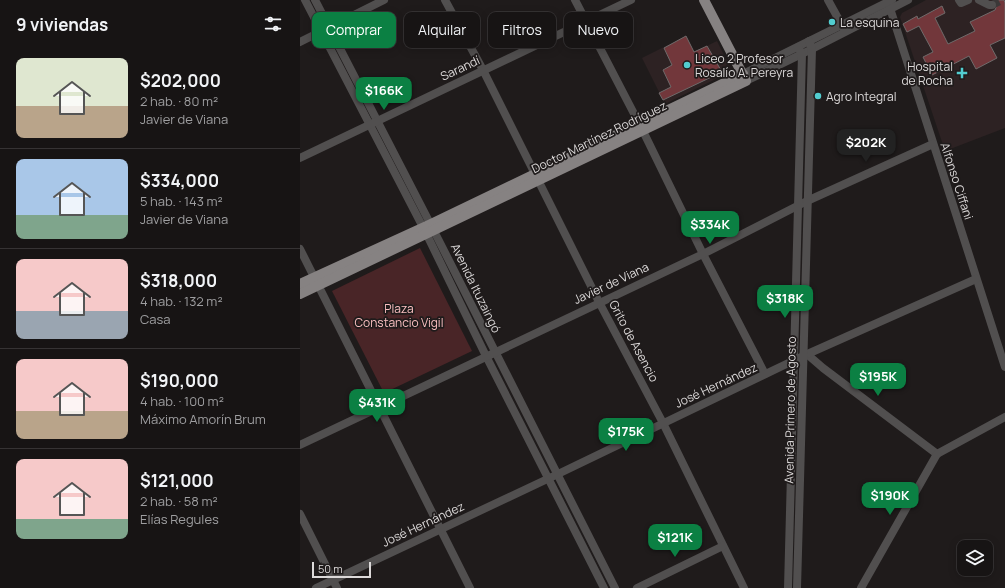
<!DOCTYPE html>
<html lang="es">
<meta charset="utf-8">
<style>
:root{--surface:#171414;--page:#242122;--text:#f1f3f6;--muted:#9e9ea0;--line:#363334;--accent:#0b8043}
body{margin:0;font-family:Manrope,sans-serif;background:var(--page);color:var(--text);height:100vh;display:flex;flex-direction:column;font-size:15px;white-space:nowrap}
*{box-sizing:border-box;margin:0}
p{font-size:13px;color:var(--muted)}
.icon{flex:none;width:22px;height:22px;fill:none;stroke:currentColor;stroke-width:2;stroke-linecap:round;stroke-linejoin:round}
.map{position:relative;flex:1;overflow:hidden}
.panel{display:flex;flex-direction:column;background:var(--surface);width:300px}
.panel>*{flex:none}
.hud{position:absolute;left:12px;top:12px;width:380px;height:36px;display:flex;gap:8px}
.controls{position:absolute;left:657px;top:540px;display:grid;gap:8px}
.controls a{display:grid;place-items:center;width:36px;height:36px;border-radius:8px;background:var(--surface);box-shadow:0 2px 10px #0003,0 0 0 1px var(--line);font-size:20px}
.scale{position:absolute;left:12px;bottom:10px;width:59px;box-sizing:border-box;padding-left:4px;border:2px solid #dcd9d9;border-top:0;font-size:11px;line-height:14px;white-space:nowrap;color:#dcd9d9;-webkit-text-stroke:3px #1f1b1b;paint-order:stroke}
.price{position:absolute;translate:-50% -34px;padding:0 9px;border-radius:8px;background:var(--accent);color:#fff;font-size:13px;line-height:26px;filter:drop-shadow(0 1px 2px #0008)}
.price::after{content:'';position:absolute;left:50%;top:24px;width:12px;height:9px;margin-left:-6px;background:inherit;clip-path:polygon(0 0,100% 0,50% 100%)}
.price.on{background:#222;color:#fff}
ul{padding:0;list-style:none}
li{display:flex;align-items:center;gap:12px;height:100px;padding:0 16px}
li+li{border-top:1px solid var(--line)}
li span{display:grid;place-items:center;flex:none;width:112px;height:80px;border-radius:8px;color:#555}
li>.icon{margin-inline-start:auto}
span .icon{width:48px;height:48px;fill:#fffc;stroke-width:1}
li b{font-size:17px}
h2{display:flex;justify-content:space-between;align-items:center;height:48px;padding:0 16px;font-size:17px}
.chip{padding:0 14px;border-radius:8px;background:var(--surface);box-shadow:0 2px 10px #0003,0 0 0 1px var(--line);font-size:14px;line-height:36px}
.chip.on{background:var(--accent);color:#fff}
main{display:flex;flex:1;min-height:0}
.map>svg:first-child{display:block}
.built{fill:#2d2223}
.green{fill:#492527}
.building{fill:#72373b;stroke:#6f6a6a}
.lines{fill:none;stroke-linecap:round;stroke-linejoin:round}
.minor-tunnel{stroke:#3b3838;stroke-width:8;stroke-dasharray:8 4;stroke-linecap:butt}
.minor{stroke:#514f4f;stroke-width:8}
.major{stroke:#868282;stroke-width:10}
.poi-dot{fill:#52cdd0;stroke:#1f1b1b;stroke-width:1.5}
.labels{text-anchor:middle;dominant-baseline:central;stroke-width:3.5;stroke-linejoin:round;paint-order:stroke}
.poi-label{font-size:12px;fill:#dcd9d9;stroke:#1f1b1b;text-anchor:start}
.street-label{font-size:12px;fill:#dcd9d9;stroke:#1f1b1b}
.park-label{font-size:12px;fill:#fabfc0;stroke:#1f1b1b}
</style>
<main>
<section class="panel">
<h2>9 viviendas<svg class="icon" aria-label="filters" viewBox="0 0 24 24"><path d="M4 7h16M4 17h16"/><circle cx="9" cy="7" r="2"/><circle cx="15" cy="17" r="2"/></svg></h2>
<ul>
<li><span style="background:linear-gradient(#dfe7d0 60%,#b9a48a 0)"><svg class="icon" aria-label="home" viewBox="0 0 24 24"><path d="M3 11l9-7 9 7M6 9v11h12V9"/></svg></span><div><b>$202,000</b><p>2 hab. · 80 m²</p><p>Javier de Viana</p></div></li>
<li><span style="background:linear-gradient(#a9c7e8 70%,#7fa58c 0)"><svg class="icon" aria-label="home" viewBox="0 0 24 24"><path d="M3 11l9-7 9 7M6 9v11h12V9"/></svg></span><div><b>$334,000</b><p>5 hab. · 143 m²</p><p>Javier de Viana</p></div></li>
<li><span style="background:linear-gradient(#f6c9c9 65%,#9aa5b1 0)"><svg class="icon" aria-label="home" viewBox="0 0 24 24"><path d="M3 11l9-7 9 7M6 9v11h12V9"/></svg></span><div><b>$318,000</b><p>4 hab. · 132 m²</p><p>Casa</p></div></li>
<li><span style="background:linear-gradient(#f6c9c9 65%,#b9a48a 0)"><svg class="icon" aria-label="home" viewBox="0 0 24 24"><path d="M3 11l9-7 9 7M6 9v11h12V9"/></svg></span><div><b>$190,000</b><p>4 hab. · 100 m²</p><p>Máximo Amorín Brum</p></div></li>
<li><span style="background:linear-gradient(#f6c9c9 75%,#7fa58c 0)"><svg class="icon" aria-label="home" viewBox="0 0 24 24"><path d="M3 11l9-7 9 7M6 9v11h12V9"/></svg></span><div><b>$121,000</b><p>2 hab. · 58 m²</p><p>Elías Regules</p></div></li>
</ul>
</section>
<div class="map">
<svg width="705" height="588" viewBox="0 0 705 588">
<rect width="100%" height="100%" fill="#1f1b1b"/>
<g class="built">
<polygon points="626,0 705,0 705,128 645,151 600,17 602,13"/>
<polygon points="386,36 394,52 417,41 432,71 365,104 342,58"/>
</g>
<polygon class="green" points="120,248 172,351 84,393 32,291"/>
<g class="building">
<polygon points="694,0 704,0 705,3 705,38 690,45 697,58 676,69 669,56 632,75 623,57 633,52 619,26 607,32 603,24 617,16 618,19 642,6 645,13 635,18 648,44 675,31 670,22 695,10 697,5"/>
<polygon points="386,36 394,52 407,46 422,72 363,100 359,93 371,87 363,70 372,65 364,48"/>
</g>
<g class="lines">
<polyline class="minor-tunnel" points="692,5 702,0"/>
<g class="minor">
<polyline points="5,0 127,235 186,356 304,588"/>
<polyline points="15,0 134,231 315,588"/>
<polyline points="145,0 183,70 299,302 363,423 444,588"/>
<polyline points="275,0 343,131 403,254 465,374"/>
<polyline points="528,0 544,29"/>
<polyline points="659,0 661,3 668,0"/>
<polyline points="679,0 689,5 692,5"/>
<polyline points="588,2 705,367"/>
<polyline points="0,42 84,0"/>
<polyline points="443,74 592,0"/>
<polyline points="446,81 512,49 608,0"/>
<polyline points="0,158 331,0"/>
<polyline points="0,249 170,588"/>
<polyline points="508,355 523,368 637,454"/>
<polyline points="0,445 403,254 507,201 633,144"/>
<polyline points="637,454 705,417"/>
<polyline points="0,514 37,588"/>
<polyline points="16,588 258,474 503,356 676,279"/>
<polyline points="337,588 423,546"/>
<polyline points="488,588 502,54 498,47"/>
<polyline points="497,588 512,49 509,41"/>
<polyline points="561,588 637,454"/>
</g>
<g class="major">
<polyline points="0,284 131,224 443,74"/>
<polyline points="0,294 446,81 404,0"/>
</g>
</g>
<g class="poi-dot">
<circle cx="532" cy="22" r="4"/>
<circle cx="387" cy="65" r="4"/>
<path d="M660 67h4v4h4v4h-4v4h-4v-4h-4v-4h4z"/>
<circle cx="518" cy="96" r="4"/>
</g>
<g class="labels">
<g class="poi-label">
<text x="540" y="22">La esquina</text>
<text x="395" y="58">Liceo 2 Profesor<tspan x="395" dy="14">Rosalío A. Pereyra</tspan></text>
<text x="653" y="66" text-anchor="end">Hospital<tspan x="653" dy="14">de Rocha</tspan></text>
<text x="526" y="96">Agro Integral</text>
</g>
<g class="street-label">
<text transform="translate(160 68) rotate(-25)">Sarandí</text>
<text transform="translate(299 137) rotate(-26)">Doctor Martínez Rodríguez</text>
<text transform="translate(657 181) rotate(72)">Alfonso Ciffani</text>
<text transform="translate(311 283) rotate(-25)">Javier de Viana</text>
<text transform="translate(176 288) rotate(64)">Avenida Ituzaingó</text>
<text transform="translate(334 341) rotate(62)">Grito de Asencio</text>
<text transform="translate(416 385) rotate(-25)">José Hernández</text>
<text transform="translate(490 410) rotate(-89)">Avenida Primero de Agosto</text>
<text transform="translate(123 524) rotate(-25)">José Hernández</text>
</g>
<g class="park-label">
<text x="99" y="308">Plaza<tspan x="99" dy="14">Constancio Vigil</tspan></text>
</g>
</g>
</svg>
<div class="controls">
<a><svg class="icon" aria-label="layers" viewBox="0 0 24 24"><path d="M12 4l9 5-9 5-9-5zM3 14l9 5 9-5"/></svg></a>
</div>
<div class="scale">50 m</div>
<b class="price" style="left:84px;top:111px">$166K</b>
<b class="price on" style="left:566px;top:163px">$202K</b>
<b class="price" style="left:410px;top:245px">$334K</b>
<b class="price" style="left:485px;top:319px">$318K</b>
<b class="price" style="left:578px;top:397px">$195K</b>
<b class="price" style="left:77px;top:423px">$431K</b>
<b class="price" style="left:326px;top:452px">$175K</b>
<b class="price" style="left:590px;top:516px">$190K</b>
<b class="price" style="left:375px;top:558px">$121K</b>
<div class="hud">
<a class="chip on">Comprar</a>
<a class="chip">Alquilar</a>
<a class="chip">Filtros</a>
<a class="chip">Nuevo</a>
</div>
</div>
</main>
